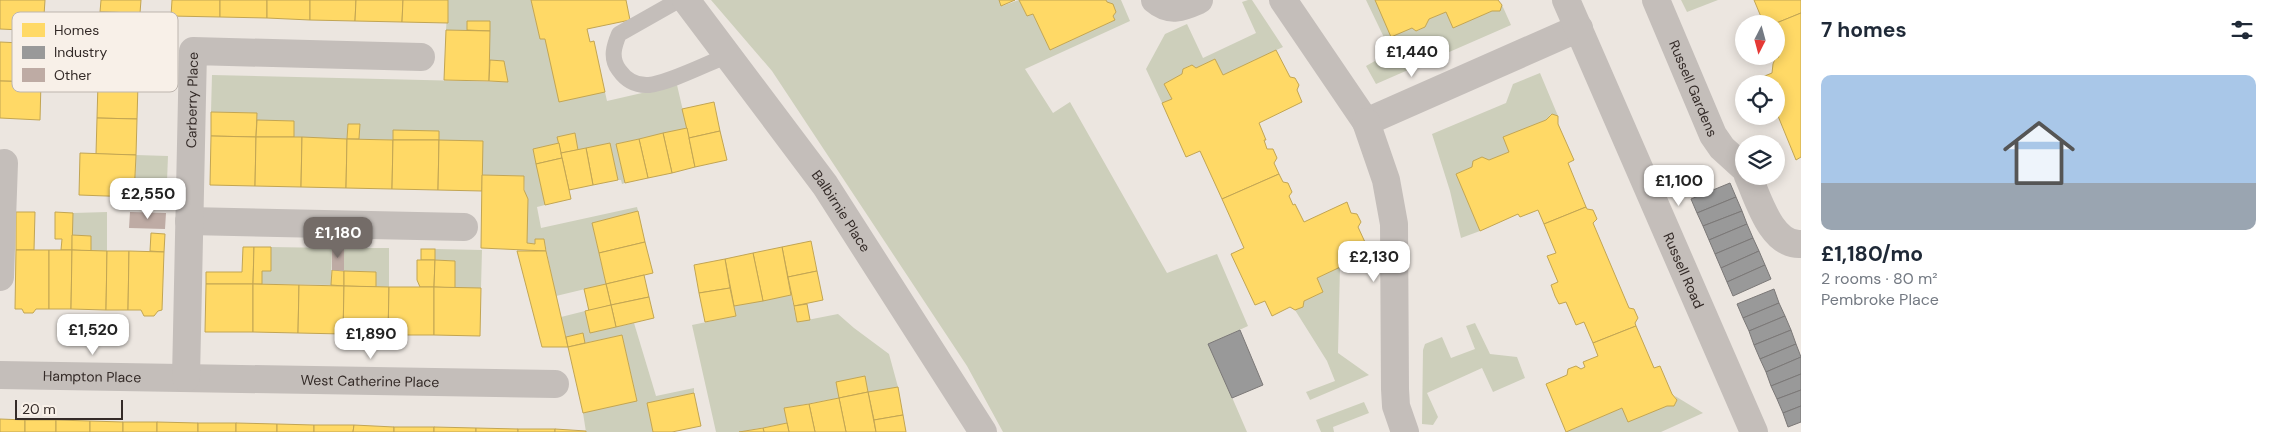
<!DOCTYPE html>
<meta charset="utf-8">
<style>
:root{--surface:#fff;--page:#f6f6f7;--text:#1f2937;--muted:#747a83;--line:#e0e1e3;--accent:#746c68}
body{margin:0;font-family:"DM Sans",sans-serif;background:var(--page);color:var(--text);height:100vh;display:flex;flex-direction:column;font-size:19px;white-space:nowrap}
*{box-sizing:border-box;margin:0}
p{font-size:16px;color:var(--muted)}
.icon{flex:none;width:28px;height:28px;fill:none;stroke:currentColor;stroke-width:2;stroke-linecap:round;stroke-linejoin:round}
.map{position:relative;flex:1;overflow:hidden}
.side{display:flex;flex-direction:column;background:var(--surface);width:475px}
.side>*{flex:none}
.needle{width:32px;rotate:186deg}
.tools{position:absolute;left:1735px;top:15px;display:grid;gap:10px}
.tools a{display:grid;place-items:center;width:50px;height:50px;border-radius:50%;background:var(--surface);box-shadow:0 2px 12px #0003;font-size:25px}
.scale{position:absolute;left:15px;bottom:12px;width:108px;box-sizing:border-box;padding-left:5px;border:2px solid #342b28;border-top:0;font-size:14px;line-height:18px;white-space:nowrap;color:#342b28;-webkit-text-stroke:4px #f8f0e8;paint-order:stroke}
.price{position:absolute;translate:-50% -42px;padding:0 11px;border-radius:10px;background:#fff;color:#222;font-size:16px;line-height:32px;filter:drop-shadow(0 1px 2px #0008)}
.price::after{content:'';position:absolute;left:50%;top:30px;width:15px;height:11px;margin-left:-8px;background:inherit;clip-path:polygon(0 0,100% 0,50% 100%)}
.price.current{background:var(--accent);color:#fff}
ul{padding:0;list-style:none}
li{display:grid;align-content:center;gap:10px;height:265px;padding:0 20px}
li+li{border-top:1px solid var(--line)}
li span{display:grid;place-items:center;height:155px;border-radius:10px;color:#555}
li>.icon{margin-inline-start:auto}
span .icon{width:90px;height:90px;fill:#fffc;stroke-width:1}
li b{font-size:21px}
h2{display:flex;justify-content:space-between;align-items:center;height:60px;padding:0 20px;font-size:21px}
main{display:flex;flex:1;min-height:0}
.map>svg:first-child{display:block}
.green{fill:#cdcfbb}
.homes{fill:#ffd966;stroke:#c2a553}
.industry{fill:#999;stroke:#7b7877}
.building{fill:#beaba4}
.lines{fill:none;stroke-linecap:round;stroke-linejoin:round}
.lane{stroke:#c4beba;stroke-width:16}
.street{stroke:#c4beba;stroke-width:28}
.labels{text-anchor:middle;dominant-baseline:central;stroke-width:5;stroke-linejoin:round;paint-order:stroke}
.street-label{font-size:14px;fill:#342b28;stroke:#f8f0e8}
.key{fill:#f8f0e8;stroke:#bdb5ae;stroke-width:1}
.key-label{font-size:14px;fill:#342b28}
</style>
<main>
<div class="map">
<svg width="1801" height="432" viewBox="0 0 1801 432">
<rect width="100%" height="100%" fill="#ece6e0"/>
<g class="green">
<polygon points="448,0 531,0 540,39 545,39 605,92 607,101 677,85 687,128 616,144 625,183 622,184 621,180 618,180 610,143 578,150 575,133 558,137 559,143 533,149 545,205 537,207 541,228 637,207 638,211 592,223 606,284 556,296 544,239 535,239 535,244 527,243 524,176 482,175 439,140 439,131 393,131 393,140 359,139 360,125 348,124 347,139 294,137 294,121 257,120 256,113 211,112 212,75 508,82 504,61 490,60 490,21 467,21 467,30 446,30"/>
<polygon points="711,0 999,0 1002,6 1019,0 1027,16 1033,14 1050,50 1115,20 1113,16 1116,12 1113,4 1107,2 1106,0 1121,0 1130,21 1025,69 1053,113 1070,102 1167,273 1217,254 1248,326 1209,344 1247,432 1003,432 967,366 772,71"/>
<polygon points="1248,0 1252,0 1283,47 1223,75 1215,59 1196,68 1191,65 1183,69 1182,74 1164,84 1172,99 1162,103 1146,69 1165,34 1187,24 1203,58 1256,33 1242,2"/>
<polygon points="1366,0 1375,0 1417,31 1425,27 1429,19 1446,12 1453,28 1492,11 1499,11 1502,5 1511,25 1376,84 1366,66 1391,52"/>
<polygon points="1681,0 1718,0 1687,12"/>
<polygon points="1540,73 1558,116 1551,114 1546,120 1504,137 1509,152 1489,160 1482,157 1474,161 1472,167 1456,174 1480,231 1461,238 1450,191 1432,134 1506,103 1513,84"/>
<polygon points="136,155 168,156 166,207 134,206"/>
<polygon points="107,212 107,251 91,251 91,236 72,235 73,213"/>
<polygon points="271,247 332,248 331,285 262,284 262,271 271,271"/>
<polygon points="344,248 389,248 389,287 376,287 376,272 344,271"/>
<polygon points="435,249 482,250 481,288 455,288 455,261 435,260"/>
<polygon points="1340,266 1338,353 1369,375 1310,400 1306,392 1335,381 1327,361 1295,310 1303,307 1304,301 1323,292 1317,278"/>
<polygon points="791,295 797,322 838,314 854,328 889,354 898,387 868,392 865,376 837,382 839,398 785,408 787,423 739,432 716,432 692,325 736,316 734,306"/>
<polygon points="585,311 590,333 634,323 656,396 694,388 694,393 647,403 653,432 586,432 583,413 637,400 622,335 585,343 582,333 566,337 561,317"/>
<polygon points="1475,323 1490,354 1517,357 1525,378 1493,392 1482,368 1427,393 1438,417 1433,425 1422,424 1423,350 1425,344 1442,337 1451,358 1475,349 1466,326"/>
<polygon points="1675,396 1703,413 1661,432 1566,432 1622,408 1628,421 1667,406 1674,406 1677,400"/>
<polygon points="1364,402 1369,413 1333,427 1334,432 1321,432 1316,420"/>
</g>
<g class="homes">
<polygon points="0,0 45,0 43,31 0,29"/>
<polygon points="101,0 141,0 140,13 100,12"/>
<polygon points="172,0 220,0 220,17 171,16"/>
<polygon points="220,0 267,0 267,18 220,17"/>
<polygon points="267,0 310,0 310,20 267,18"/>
<polygon points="310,0 356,0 355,21 310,20"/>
<polygon points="356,0 403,0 402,22 355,21"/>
<polygon points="403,0 448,0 448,23 402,22"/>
<polygon points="531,0 626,0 630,20 587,29 590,42 594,41 605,92 559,102 545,39 540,39"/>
<polygon points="999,0 1015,0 1001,6"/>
<polygon points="1019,0 1106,0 1107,2 1113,4 1116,12 1113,16 1115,20 1050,50 1033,14 1027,16"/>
<polygon points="1375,0 1498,0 1502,5 1500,11 1492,11 1453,28 1446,12 1429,19 1425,27 1416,31 1412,28 1391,37"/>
<polygon points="1754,0 1801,0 1801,13 1774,24 1764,24"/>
<polygon points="100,12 140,13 139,49 99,48"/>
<polygon points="1801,13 1801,157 1796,160 1778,116 1765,122 1763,116 1776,116 1776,84 1756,84 1755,80 1772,73 1773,64 1775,59 1779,57 1776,52 1776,24 1774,24"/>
<polygon points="467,21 490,21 490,31 467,30"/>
<polygon points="446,30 490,31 489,81 444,80"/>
<polygon points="0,42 43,44 41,82 0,81"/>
<polygon points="1276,50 1290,77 1295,78 1299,85 1297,90 1302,102 1259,123 1266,140 1264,140 1267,149 1273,149 1277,158 1274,163 1279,174 1222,199 1200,151 1186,157 1162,103 1172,99 1164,84 1182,74 1183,69 1192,65 1196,68 1215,59 1223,75"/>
<polygon points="490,60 504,61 508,82 489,81"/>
<polygon points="0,81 41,82 40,120 0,118"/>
<polygon points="98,83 138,84 137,119 97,118"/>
<polygon points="714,102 720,131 689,138 682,109"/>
<polygon points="211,112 257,113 256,137 211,136"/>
<polygon points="1552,114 1558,116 1558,124 1574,160 1568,163 1586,207 1544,224 1538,210 1520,217 1518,214 1480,231 1456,174 1472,167 1473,161 1482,157 1489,160 1509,152 1503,137 1546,120"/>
<polygon points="97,118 137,119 136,155 96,154"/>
<polygon points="257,120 294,121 294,137 256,137"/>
<polygon points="348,124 360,124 359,139 347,139"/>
<polygon points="687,128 695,167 672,173 663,133"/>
<polygon points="393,130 439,131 439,140 393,140"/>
<polygon points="720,131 727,160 695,167 689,138"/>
<polygon points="575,133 578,150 561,153 557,137"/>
<polygon points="663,133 672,173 648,178 639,139"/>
<polygon points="211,136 256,137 255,186 210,185"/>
<polygon points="256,137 302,137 301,187 255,186"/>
<polygon points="302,137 347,139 346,188 301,187"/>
<polygon points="347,139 393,140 392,189 346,188"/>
<polygon points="639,139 648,178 625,183 616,144"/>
<polygon points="393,140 439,140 438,190 392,189"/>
<polygon points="439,140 483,141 482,191 438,190"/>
<polygon points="559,143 562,158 536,164 533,149"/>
<polygon points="610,143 618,180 593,185 586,148"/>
<polygon points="586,148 593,185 569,190 561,153"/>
<polygon points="80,153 136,155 134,197 79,195"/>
<polygon points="562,158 571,199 545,205 536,164"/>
<polygon points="1279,174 1283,182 1288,183 1292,192 1289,196 1293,205 1295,204 1304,222 1347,202 1351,213 1357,214 1361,222 1358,227 1370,253 1317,278 1323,292 1304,301 1303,307 1295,310 1290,307 1272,316 1265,301 1255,305 1231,254 1244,248 1222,199"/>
<polygon points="482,175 524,176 524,190 528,199 527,243 535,244 535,239 544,239 546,251 481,248"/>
<polygon points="1586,207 1587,209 1593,210 1597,219 1593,223 1629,308 1634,309 1638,318 1635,323 1636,326 1593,343 1584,322 1576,325 1566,302 1559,304 1555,296 1551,285 1558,282 1547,256 1556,253 1544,224"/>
<polygon points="638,211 645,242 599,253 592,223"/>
<polygon points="16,212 35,212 34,250 16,250"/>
<polygon points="55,212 73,213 72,250 61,250 62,239 55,239"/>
<polygon points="151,233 165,234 164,252 150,251"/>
<polygon points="72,235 91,236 91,251 72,250"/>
<polygon points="811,241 817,271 788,277 782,247"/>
<polygon points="645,242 653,273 606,284 599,253"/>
<polygon points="243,247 254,247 253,284 206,284 206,272 242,272"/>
<polygon points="254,247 271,247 271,271 262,271 262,284 253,284"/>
<polygon points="782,247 791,295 763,301 753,253"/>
<rect x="421" y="249" width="14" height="11"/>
<polygon points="16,250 49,250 49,309 36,309 33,313 24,313 22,309 15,309"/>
<polygon points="49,250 72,250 71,309 49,309"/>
<polygon points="72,250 107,251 106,310 71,309"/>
<polygon points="107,251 129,251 128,310 106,310"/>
<polygon points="129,251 164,252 162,310 158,311 154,316 144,316 141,310 128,310"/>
<polygon points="517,251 546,251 568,347 542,347"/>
<polygon points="753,253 763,301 734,306 725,259"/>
<polygon points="725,259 730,288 699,293 694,265"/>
<polygon points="417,260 435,260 434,287 420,287 417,280"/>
<polygon points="435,260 455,261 455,288 434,287"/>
<polygon points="332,270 344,271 344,286 331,285"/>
<polygon points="344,271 376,272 376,287 344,286"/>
<polygon points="817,271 823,300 794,306 788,277"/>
<polygon points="644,275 649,297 611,305 606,284"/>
<polygon points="206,284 253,284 253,332 205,332"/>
<polygon points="253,284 299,285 298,333 253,332"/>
<polygon points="606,284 611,305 589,311 584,289"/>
<polygon points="299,285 344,286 343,334 298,333"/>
<polygon points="344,286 389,287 388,335 343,334"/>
<polygon points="389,287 434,287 434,335 388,335"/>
<polygon points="434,287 481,288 480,336 434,335"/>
<polygon points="730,288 736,316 705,322 699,293"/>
<polygon points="649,297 654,318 616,327 611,305"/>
<polygon points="807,304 810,320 797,322 794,306"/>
<polygon points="611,305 616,327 590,333 585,311"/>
<polygon points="1636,326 1654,368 1660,366 1672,394 1677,400 1674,406 1667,406 1628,422 1622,408 1566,432 1546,384 1567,375 1568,369 1576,366 1581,369 1585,367 1583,362 1598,356 1593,343"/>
<polygon points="583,333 585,343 568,347 566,337"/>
<polygon points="622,335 637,401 583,413 568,347"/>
<polygon points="865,376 868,392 839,398 836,382"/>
<polygon points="898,387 903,415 874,420 868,392"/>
<polygon points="868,392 876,432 846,432 839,398"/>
<polygon points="694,393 701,426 672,432 653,432 647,403"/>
<polygon points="839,398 846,432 815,432 809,404"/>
<polygon points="809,404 815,432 789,432 784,408"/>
<polygon points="903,415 906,432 876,432 874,420"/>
<polygon points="0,419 25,420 25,432 0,432"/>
<rect x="25" y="420" width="31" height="12"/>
<polygon points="56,420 90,421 90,432 56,432"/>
<polygon points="90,421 123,422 123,432 90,432"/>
<rect x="123" y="422" width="34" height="10"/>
<polygon points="157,422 198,423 198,432 157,432"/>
<rect x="198" y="423" width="38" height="9"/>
<polygon points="236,423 277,424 277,432 236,432"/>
<polygon points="787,423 789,432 764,432 763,428"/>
<polygon points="277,424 314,425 314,432 277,432"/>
<polygon points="314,425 354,425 353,432 314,432"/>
<polygon points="354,425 394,427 394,432 353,432"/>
<rect x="394" y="427" width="40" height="5"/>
<polygon points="434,427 476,428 476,432 434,432"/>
<polygon points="476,428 518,429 518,432 476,432"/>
<polygon points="763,428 764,432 739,432"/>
<rect x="518" y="429" width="37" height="3"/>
<polygon points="555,429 586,431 586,432 555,432"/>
</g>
<g class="industry">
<polygon points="1730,183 1736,197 1697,213 1691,199"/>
<polygon points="1736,197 1742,211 1703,226 1697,213"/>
<polygon points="1742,211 1747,224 1709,240 1703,226"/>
<polygon points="1747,224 1753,238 1715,254 1709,240"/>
<polygon points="1753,238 1759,251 1721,268 1715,254"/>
<polygon points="1759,251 1765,265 1727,282 1721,268"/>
<polygon points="1765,265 1771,279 1733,296 1727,282"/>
<polygon points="1774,289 1779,303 1743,318 1737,304"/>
<polygon points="1779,303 1785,316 1749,331 1743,318"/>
<polygon points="1785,316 1791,330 1754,345 1749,331"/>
<polygon points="1240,330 1263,385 1232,398 1208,344"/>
<polygon points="1791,330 1796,344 1760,359 1754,345"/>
<polygon points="1796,344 1801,357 1766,372 1760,359"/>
<polygon points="1801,357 1801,374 1771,386 1766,372"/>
<polygon points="1801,374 1801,390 1777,399 1771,386"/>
<polygon points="1801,390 1801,406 1783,413 1777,399"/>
<polygon points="1801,406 1801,422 1788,427 1783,413"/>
</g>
<g class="building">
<polygon points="130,212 166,213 165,229 129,228"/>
<polygon points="332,248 344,248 344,271 332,270"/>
</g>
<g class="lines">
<path class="lane" d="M679,0l-60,34c-5,12 -9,24 0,36 7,10 17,16 30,15 20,-2 59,-22 80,-30"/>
<g class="street">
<path id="s1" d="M686,0l139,185 158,247"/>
<path d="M1155,0c15,13 28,7 44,0"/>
<polyline points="1283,0 1366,122 1579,28"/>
<path id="s2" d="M1566,0l188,432"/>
<path id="s3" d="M1656,0l57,135 9,13 22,20"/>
<polyline points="1366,122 1386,180 1394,224 1395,389 1396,406 1405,432"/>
<path d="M1748,176c10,22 23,70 53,68"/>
<polyline points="189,221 464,227"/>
<polyline points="0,277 4,163"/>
<path id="s4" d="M0,375l555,9"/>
<path id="s5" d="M186,378l7,-327 228,6"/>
</g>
</g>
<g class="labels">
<g class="street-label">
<text stroke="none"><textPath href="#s3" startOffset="96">Russell Gardens</textPath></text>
<text stroke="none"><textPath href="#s5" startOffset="278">Carberry Place</textPath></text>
<text stroke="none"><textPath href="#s1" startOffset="262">Balbirnie Place</textPath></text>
<text stroke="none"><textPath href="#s2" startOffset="295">Russell Road</textPath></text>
<text stroke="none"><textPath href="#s4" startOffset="92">Hampton Place</textPath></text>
<text stroke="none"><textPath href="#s4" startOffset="370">West Catherine Place</textPath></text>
</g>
</g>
<rect x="12" y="12" width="166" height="80" rx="8" class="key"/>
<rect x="22" y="23" width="23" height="14" fill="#ffd966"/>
<rect x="22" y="46" width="23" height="13" fill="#999"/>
<rect x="22" y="68" width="23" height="14" fill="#beaba4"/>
<g class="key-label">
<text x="54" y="35">Homes</text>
<text x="54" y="57">Industry</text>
<text x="54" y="80">Other</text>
</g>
</svg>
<div class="tools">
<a><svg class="needle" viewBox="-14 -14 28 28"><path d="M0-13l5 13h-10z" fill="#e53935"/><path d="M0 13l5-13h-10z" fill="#747a83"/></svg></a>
<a><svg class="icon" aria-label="locate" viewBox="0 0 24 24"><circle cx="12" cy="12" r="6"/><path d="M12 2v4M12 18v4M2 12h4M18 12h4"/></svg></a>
<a><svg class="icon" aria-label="layers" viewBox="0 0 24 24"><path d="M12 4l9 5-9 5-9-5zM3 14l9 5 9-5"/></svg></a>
</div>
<div class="scale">20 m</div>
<b class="price" style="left:1412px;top:78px">£1,440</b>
<b class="price" style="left:1679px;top:207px">£1,100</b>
<b class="price" style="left:148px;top:220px">£2,550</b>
<b class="price current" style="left:338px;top:259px">£1,180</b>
<b class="price" style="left:1374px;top:283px">£2,130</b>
<b class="price" style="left:93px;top:356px">£1,520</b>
<b class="price" style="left:371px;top:360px">£1,890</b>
</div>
<section class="side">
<h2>7 homes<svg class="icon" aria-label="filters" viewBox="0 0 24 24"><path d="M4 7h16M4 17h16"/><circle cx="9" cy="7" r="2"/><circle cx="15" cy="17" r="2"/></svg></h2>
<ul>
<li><span style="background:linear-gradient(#a9c7e8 70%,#9aa5b1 0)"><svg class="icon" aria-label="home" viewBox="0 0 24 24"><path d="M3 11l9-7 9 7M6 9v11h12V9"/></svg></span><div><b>£1,180/mo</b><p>2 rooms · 80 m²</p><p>Pembroke Place</p></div></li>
</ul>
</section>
</main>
